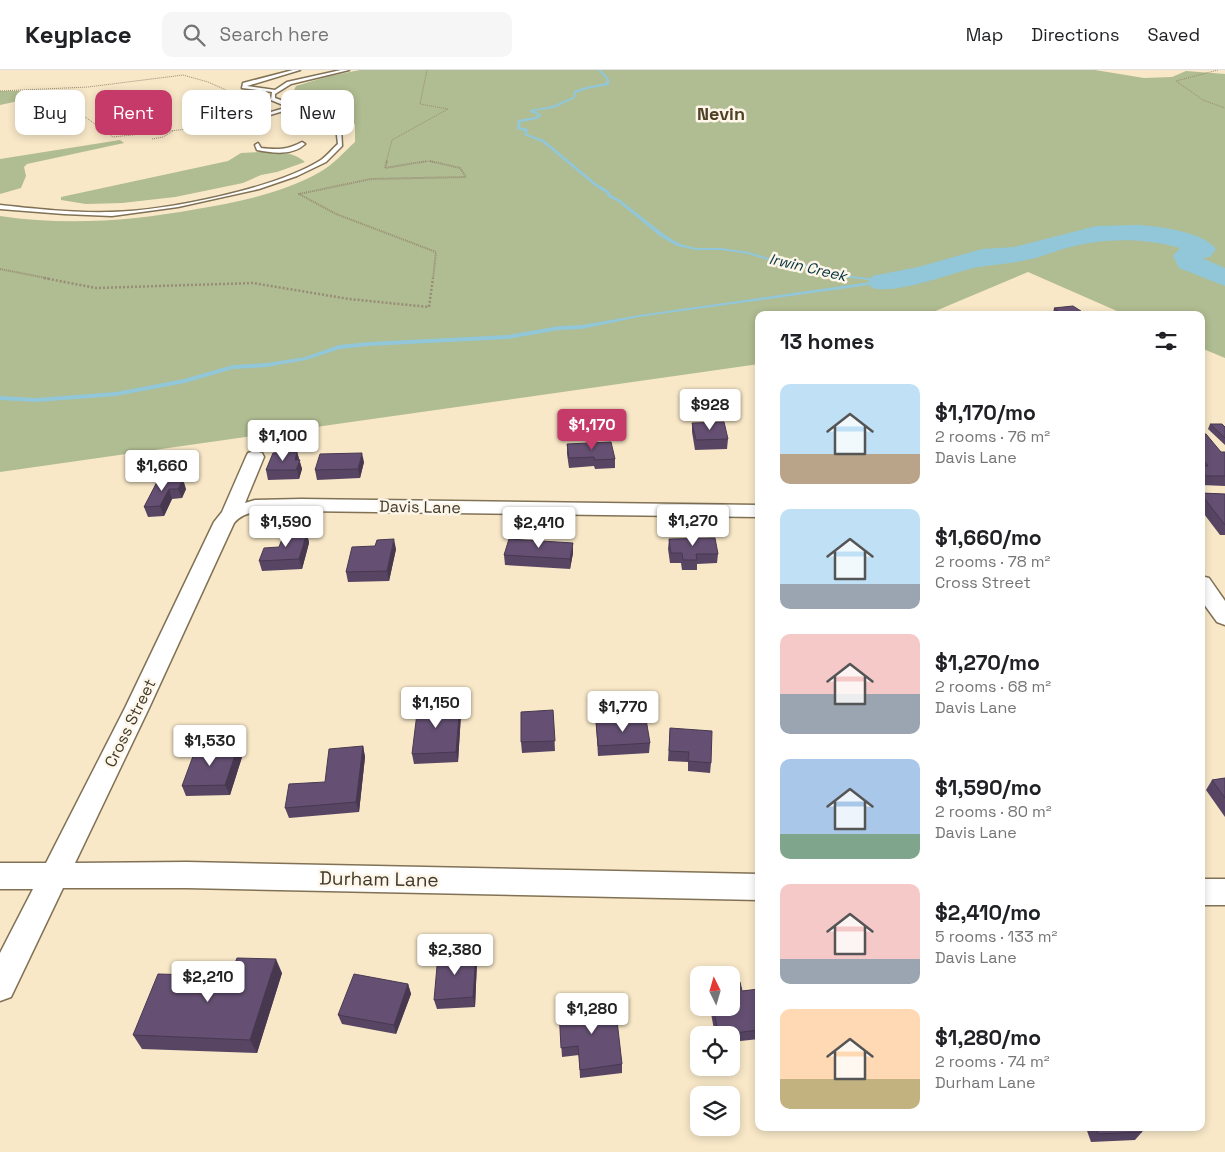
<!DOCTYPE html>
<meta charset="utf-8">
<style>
:root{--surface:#fff;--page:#f6f6f6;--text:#202124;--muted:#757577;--line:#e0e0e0;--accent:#c63a6a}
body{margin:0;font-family:"Space Grotesk",sans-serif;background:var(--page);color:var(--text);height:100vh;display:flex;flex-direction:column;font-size:19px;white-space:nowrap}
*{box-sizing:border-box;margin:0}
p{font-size:16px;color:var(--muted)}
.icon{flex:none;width:28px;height:28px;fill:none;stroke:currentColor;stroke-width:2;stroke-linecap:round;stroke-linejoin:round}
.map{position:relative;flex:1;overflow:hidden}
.panel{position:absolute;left:755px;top:241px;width:450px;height:820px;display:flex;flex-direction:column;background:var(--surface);border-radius:10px;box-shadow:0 2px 8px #0003}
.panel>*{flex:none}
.guide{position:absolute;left:15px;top:20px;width:475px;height:45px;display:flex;gap:10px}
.needle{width:32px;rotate:355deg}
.controls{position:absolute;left:690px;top:896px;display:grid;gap:10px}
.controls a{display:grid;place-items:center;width:50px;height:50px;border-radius:10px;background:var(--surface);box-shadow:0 2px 8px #0003;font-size:25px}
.price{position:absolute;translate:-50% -42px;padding:0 11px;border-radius:5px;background:#fff;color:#222;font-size:16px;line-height:32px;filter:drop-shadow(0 1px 2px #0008)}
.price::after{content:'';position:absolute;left:50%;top:30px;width:15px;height:11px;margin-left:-8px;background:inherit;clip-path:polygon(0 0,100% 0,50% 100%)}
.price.current{background:var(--accent);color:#fff}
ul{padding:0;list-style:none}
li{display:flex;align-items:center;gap:15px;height:125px;padding:0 25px}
li span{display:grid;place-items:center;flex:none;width:140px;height:100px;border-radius:10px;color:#555}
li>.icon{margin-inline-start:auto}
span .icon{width:60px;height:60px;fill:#fffc;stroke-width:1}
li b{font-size:21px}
h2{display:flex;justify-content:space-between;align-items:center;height:60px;padding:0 25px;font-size:21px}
.tag{padding:0 18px;border-radius:10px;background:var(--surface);box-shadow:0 2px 8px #0003;font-size:18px;line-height:45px}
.tag.current{background:var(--accent);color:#fff}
header{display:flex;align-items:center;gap:30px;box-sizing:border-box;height:70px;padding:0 25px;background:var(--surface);border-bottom:1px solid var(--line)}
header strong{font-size:24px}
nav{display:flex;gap:28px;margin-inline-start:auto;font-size:18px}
.search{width:350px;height:45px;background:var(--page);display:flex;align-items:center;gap:12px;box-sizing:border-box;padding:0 18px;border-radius:10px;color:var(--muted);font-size:19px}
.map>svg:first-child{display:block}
.forest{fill:#b0bc91}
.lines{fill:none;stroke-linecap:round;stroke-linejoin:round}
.stream{fill:#91c7d8;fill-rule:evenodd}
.river{fill:#91c7d8;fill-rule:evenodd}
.service-casing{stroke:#817256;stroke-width:3}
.minor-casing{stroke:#817256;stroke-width:3}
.path-far2{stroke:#978c76;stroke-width:1;stroke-dasharray:1 1;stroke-linecap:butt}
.path-far1{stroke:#978c76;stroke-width:2;stroke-dasharray:1 1;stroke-linecap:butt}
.path{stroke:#978c76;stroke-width:2.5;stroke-dasharray:2 2;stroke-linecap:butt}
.service{fill:#fff;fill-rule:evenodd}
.minor{fill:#fff;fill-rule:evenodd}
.wall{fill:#574563}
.shaded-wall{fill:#473850}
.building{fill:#655073;stroke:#473850}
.labels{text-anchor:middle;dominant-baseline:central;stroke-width:5;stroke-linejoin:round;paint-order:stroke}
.far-water-label{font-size:15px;font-style:italic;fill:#00323f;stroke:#fdf6e9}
.street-label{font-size:16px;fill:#3f392c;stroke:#fdf6e9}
.far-district-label{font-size:18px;font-weight:bold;fill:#4e4126;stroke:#fdf6e9}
.near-street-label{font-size:19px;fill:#3f392c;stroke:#fdf6e9}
</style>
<header>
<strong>Keyplace</strong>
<div class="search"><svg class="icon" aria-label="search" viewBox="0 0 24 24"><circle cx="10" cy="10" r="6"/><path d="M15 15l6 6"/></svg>Search here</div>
<nav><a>Map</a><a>Directions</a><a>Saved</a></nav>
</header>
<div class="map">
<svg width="1225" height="1082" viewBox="0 0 1225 1082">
<rect width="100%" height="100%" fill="#f8e8c8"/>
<g class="forest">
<path d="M360,0h735l49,8 28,-1 14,-6 39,3v284l-24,-10v-33h-75l-98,-43 -102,43h-167v49l-759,108v-256c66,10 132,5 197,-7 42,-7 86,-16 123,-37 13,-7 24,-20 35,-30v-17l-7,-11 -30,-7 -27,-11 5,-10 33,-10z"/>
<polygon points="0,21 30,21 35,22 34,24 21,27 23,30 0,35"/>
<polygon points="120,70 124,73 27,94 24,97 26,106 21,118 0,124 0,89"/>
<path d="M260,82c16,0 33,-1 45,10l-28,10 -16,3 -18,8 -68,14 -53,6 -36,1 -25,-4v-3l167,-36 13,-8z"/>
</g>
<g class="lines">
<polygon class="stream" points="598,0 601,0 609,9 609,15 587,19 576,23 575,28 554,38 534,41 542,45 537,49 521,52 520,57 528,59 527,64 544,70 597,114 609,121 611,125 619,129 665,165 680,174 696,178 721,178 749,182 779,191 823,197 851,206 877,209 879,210 878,211 884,211 884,213 639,247 582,259 559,260 508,269 369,276 340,279 306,290 267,297 233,299 185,313 116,326 37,332 0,330 0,326 37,328 116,322 184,309 233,295 267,293 305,287 339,275 369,272 508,265 559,256 582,255 639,245 877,211 850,208 822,199 778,193 748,184 721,180 696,180 677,176 661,167 617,131 608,127 606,123 595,116 542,72 524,65 525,61 517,59 518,50 535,47 538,45 530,42 530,40 552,36 573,27 574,21 586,17 606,13 607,10"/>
<path class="river" d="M1138,155c20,1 66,7 78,24l-6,8 -8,1 23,10v18l-46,-18 -6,-12 7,-8c-39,-11 -79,-10 -117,1 -13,4 -24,9 -37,11 -20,5 -40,4 -60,10 -24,7 -71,24 -94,18l-4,-6 4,-6 46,-9 64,-18 32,-2 82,-21z"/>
<defs>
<g id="service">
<path d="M293,0h7l-53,16 28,4 12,-8 54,-12h8l-58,14 -16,10v4l53,19 13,10 1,19 -16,16 -29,14 -38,13 -81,18 -66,9 -48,-2 -64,-5v-4c37,4 74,8 111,7 54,-1 164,-23 210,-52 6,-4 11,-11 17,-16l-2,-17 -5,-4 -15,-7 -23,-8 -52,16 2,4h-4l-4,-4 2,-2 51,-15 -17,-7 1,-8 -30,-4 1,-5z"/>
<path d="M302,72l3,2c-13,12 -32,9 -48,6l-2,-5 3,-2 3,5c16,2 27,2 41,-6z"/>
</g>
<g id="minor">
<path d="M255,381l7,2 2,4 -19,46 10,-3 46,-1 458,6v12l-458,-6c-20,0 -54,-5 -67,12l-85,185 -74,155 112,-1 572,12v26l-572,-12h-124l-52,109 -11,4v-48l33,-64h-33v-26h46l79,-155 89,-186 8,-10 24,-55 2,-4z"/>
<polygon points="1201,506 1209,508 1225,531 1225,555 1217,552 1201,530"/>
<rect x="1201" y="809" width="24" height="26"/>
</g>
</defs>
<use href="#service" class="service-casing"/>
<use href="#minor" class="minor-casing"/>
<g class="path-far2">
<polyline points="1218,0 1176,11 1203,30 1225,38"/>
<polyline points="0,21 88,17 183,5 208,12 226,20 231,25"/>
<polyline points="49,21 113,67 225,55"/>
<polyline points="152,69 163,67 173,61"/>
<polyline points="386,93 392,70 448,39 420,34 427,0"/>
<polyline points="419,93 429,91 436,93"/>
</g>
<g class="path-far1">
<polyline points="387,91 385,98 427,91"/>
<polyline points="430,91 460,98 466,107 371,109 299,124 336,144 436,182 433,209"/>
<polyline points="0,199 51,209"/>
</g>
<polyline class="path" points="44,208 96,218 253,213 349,229 429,237 433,208"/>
<use href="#service" class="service"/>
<use href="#minor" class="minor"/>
</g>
<g class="wall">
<polygon points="1054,238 1087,245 1056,245 1053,243"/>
<polygon points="692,353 728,369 727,379 695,380 692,362"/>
<polygon points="1210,354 1225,357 1225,375 1208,359"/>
<polygon points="1201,364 1221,382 1225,382 1225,416 1202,415 1201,415"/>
<polygon points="567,374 615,389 615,398 595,399 594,396 569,398 567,384"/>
<polygon points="297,382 302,399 299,409 268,410 266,400"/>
<polygon points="364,392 360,408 317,410 315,400"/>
<polygon points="158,410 186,419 182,428 172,429 164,446 148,447 144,437"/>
<polygon points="1201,423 1225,424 1225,465 1220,465 1201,440"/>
<polygon points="307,463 309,473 302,499 262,501 259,491 279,477"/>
<polygon points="669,469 718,484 717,493 697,494 697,500 682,500 681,493 670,493 668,479"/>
<polygon points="396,479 389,511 348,512 346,502"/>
<polygon points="573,483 570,499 505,495 504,485"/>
<polygon points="460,634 461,644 458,692 414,694 412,684"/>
<polygon points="553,640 555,681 522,683 521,672"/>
<polygon points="596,652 650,673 649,683 598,686"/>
<polygon points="670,658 711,693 710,703 688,701 688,692 668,691"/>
<polygon points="363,676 365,687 359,742 289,748 285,738 325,712"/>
<polygon points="238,677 242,687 230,725 186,726 182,716"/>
<polygon points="1225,708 1225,747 1206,720 1212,710"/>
<polygon points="477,892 475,937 437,939 434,930"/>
<polygon points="282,903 257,983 142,979 133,965 230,906"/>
<polygon points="408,914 411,924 396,964 342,954 338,945"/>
<polygon points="759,919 759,969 731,972 731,965 715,965 710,938 731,938 742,921"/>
<polygon points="559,939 622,994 622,1003 580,1008 579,985 562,987"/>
<polygon points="1086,1058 1141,1058 1142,1062 1135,1070 1091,1072"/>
</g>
<g class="shaded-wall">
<polygon points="297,382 302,399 299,409 295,390"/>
<polygon points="362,383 364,392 360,408 358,399"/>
<polygon points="183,409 186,419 182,428 178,419"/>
<polygon points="169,419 172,429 164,446 160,436"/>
<polygon points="307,463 309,473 302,499 299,489"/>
<polygon points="394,469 396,479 389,511 387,501"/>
<polygon points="573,473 573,483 570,499 570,489"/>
<polygon points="460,634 461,644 458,692 456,682"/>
<polygon points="363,676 365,687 359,742 356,732"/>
<polygon points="238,677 242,687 230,725 225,715"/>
<polygon points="476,883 477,892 475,937 473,927"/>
<polygon points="276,889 282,903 257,983 250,970"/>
<polygon points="408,914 411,924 396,964 394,955"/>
</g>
<g class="building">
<polygon points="1073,236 1087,245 1063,245 1054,238"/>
<polygon points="724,352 728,369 696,370 692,353"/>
<polygon points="1210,354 1222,354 1225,357 1225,368"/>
<polygon points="1201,364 1206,364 1221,382 1225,382 1225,406 1206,406 1201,399 1201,396 1208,396 1201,387"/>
<polygon points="611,372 615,389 595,390 594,387 569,388 567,374"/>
<polygon points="297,382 295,390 300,390 296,400 266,400 273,383"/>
<polygon points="362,383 358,399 315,400 320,384"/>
<polygon points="183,409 178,419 169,419 160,436 144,437 158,410"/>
<polygon points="1201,423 1225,424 1225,455 1201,424"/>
<polygon points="307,463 299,489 259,491 264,478 279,477 284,464"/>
<polygon points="715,468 718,484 696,484 697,490 683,490 682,483 671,483 669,469"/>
<polygon points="394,469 387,501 346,502 352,477 375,476 377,470"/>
<polygon points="509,469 573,473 570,489 504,485"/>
<polygon points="460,634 456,682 412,684 418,635"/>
<polygon points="553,640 555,671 521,672 521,642"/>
<polygon points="646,649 650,673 598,676 596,652"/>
<polygon points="670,658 712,661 711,693 688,691 689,682 669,681"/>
<polygon points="363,676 356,732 285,738 289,714 325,712 329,679"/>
<polygon points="238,677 225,715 182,716 196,678"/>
<polygon points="1225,708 1225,728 1212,710"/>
<polygon points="476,883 473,927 434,930 438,885"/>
<polygon points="237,888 276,889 250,970 133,965 158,904 230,906"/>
<polygon points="354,904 408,914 394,955 338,945"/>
<polygon points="740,912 742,921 759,919 759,960 719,965 713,938 731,938 731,913"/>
<polygon points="615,933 622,994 580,1000 578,976 561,978 559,939"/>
<polygon points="1096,1058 1141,1058 1142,1062 1098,1064"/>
</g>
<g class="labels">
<g class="far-water-label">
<text transform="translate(808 197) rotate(13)">Irwin Creek</text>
</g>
<g class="street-label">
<text transform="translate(420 437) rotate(1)">Davis Lane</text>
<text transform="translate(130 653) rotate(-64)">Cross Street</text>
</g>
<g class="far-district-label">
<text x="721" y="43">Nevin</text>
</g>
<g class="near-street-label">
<text transform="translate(379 809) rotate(1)">Durham Lane</text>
</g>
</g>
</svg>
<div class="controls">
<a><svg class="needle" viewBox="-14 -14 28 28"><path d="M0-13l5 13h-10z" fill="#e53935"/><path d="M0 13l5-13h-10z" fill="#757577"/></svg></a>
<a><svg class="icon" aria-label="locate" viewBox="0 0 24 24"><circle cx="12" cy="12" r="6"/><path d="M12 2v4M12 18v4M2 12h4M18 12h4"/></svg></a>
<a><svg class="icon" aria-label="layers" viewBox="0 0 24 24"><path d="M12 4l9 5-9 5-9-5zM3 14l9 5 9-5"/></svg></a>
</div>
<b class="price" style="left:710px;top:361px">$928</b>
<b class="price current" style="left:592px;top:381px">$1,170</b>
<b class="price" style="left:283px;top:392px">$1,100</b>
<b class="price" style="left:162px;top:422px">$1,660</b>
<b class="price" style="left:693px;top:477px">$1,270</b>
<b class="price" style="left:286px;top:478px">$1,590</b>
<b class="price" style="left:539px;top:479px">$2,410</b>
<b class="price" style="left:436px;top:659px">$1,150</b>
<b class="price" style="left:623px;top:663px">$1,770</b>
<b class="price" style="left:210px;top:697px">$1,530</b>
<b class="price" style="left:455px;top:906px">$2,380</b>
<b class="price" style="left:208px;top:933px">$2,210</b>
<b class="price" style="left:592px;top:965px">$1,280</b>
<div class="guide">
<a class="tag">Buy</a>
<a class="tag current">Rent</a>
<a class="tag">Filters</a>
<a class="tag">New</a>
</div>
<section class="panel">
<h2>13 homes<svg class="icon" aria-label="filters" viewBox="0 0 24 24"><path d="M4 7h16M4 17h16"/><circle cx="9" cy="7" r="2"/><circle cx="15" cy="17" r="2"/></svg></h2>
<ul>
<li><span style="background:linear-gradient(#bfe0f5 70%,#b9a48a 0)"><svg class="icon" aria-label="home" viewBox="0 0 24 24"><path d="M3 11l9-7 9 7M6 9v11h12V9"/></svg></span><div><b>$1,170/mo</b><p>2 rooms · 76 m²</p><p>Davis Lane</p></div></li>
<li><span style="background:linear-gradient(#bfe0f5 75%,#9aa5b1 0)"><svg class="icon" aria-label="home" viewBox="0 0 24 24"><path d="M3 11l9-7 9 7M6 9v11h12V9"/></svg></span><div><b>$1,660/mo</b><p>2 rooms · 78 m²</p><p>Cross Street</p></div></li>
<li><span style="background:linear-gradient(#f6c9c9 60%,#9aa5b1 0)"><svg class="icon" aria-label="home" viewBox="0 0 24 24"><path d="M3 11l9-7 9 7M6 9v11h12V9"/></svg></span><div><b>$1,270/mo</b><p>2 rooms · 68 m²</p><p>Davis Lane</p></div></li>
<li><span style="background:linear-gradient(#a9c7e8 75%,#7fa58c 0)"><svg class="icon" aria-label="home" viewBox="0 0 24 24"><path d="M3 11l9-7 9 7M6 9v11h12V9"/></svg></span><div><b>$1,590/mo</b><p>2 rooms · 80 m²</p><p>Davis Lane</p></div></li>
<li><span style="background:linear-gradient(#f6c9c9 75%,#9aa5b1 0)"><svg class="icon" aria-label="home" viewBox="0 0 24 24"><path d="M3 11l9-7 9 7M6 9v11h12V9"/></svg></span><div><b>$2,410/mo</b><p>5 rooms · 133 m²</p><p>Davis Lane</p></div></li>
<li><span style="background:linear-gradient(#ffd9b3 70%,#c2b280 0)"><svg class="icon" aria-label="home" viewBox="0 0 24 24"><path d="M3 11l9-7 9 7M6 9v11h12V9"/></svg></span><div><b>$1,280/mo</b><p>2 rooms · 74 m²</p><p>Durham Lane</p></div></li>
</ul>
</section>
</div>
